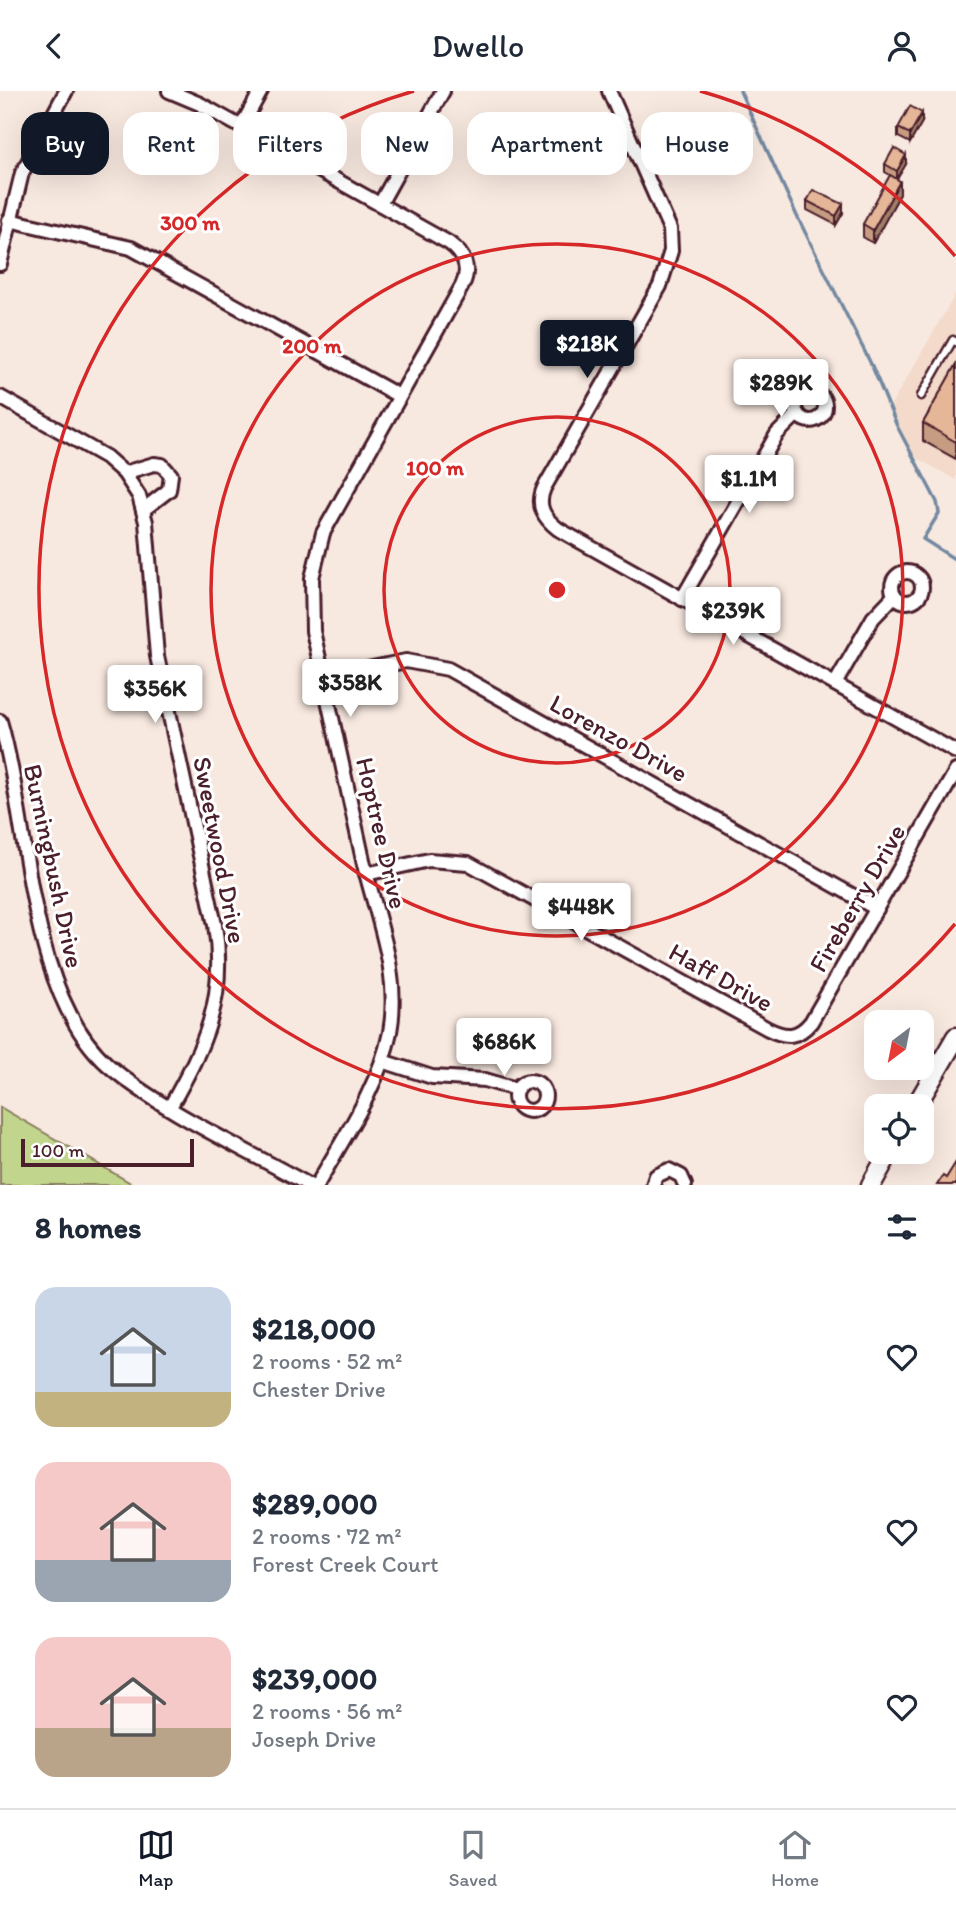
<!DOCTYPE html>
<meta charset="utf-8">
<style>
:root{--surface:#fff;--page:#f2f2f3;--text:#1f2937;--muted:#747a83;--line:#e0e1e3;--accent:#111827}
body{margin:0;font-family:Itim,sans-serif;background:var(--page);color:var(--text);height:100vh;display:flex;flex-direction:column;font-size:26px;white-space:nowrap}
*{box-sizing:border-box;margin:0}
p{font-size:23px;color:var(--muted)}
.icon{flex:none;width:38px;height:38px;fill:none;stroke:currentColor;stroke-width:2;stroke-linecap:round;stroke-linejoin:round}
.map{position:relative;height:1094px;overflow:hidden}
.details{display:flex;flex-direction:column;background:var(--surface);flex:1}
.details>*{flex:none}
.hud{position:absolute;left:21px;top:21px;width:915px;height:63px;display:flex;gap:14px}
.needle{width:46px;rotate:212deg}
.fabs{position:absolute;left:864px;top:919px;display:grid;gap:14px}
.fabs a{display:grid;place-items:center;width:70px;height:70px;border-radius:14px;background:var(--surface);box-shadow:0 7px 28px #0002;font-size:35px}
.scale{position:absolute;left:21px;bottom:18px;width:173px;box-sizing:border-box;padding-left:7px;border:4px solid #4a1f2b;border-top:0;font-size:19px;line-height:24px;white-space:nowrap;color:#4a1f2b;-webkit-text-stroke:5px #fff;paint-order:stroke}
.price{position:absolute;translate:-50% -60px;padding:0 16px;border-radius:7px;background:#fff;color:#222;font-size:23px;line-height:46px;filter:drop-shadow(0 2px 4px #0008)}
.price::after{content:'';position:absolute;left:50%;top:42px;width:21px;height:16px;margin-left:-10px;background:inherit;clip-path:polygon(0 0,100% 0,50% 100%)}
.price.current{background:var(--accent);color:#fff}
ul{padding:0;list-style:none}
li{display:flex;align-items:center;gap:21px;height:175px;padding:0 35px}
li span{display:grid;place-items:center;flex:none;width:196px;height:140px;border-radius:21px;color:#555}
li>.icon{margin-inline-start:auto}
span .icon{width:84px;height:84px;fill:#fffc;stroke-width:1}
li b{font-size:30px}
h2{display:flex;justify-content:space-between;align-items:center;height:84px;padding:0 35px;font-size:30px}
.chip{padding:0 24px;border-radius:21px;background:var(--surface);box-shadow:0 7px 28px #0002;font-size:24px;line-height:63px}
.chip.current{background:var(--accent);color:#fff}
header{display:flex;justify-content:space-between;align-items:center;height:91px;padding:0 35px;background:var(--surface);font-size:32px;font-weight:600}
.tab-bar{display:flex;justify-content:space-around;align-items:center;height:98px;border-top:2px solid var(--line);background:var(--surface);font-size:19px;color:var(--muted)}
.tab-bar a{display:grid;justify-items:center;gap:4px}
.tab-bar .current{color:var(--accent)}
.map>svg:first-child{display:block}
.built{fill:#f3daca}
.green{fill:#c1d68c;stroke:#867a5c;stroke-width:2}
.lines{fill:none;stroke-linecap:round;stroke-linejoin:round}
.stream{stroke:#7388a1;stroke-width:3.5}
.service-casing{stroke:#4a1f2b;stroke-width:11}
.minor-casing{stroke:#4a1f2b;stroke-width:18}
.secondary-casing{stroke:#4a1f2b;stroke-width:23}
.service{stroke:#fff;stroke-width:6}
.minor{stroke:#fff;stroke-width:12}
.secondary{stroke:#fff;stroke-width:18}
.wall{fill:#c69d83;stroke:#4a1f2b;stroke-width:2}
.shaded-wall{fill:#a17f6a;stroke:#4a1f2b;stroke-width:2}
.building{fill:#e6b698;stroke:#4a1f2b;stroke-width:2}
.ring{fill:none;stroke:#d62828;stroke-width:3.5}
.labels{text-anchor:middle;dominant-baseline:central;stroke-width:6;stroke-linejoin:round;paint-order:stroke}
.street-label{font-size:26px;fill:#4a1f2b;stroke:#fff}
.centre{fill:#d62828;stroke:#fff;stroke-width:3.5}
.ring-label{font-size:21px;text-anchor:middle;font-weight:bold;fill:#d62828;stroke:#fff;stroke-width:6;stroke-linejoin:round;paint-order:stroke}
</style>
<header><svg class="icon" aria-label="back" viewBox="0 0 24 24"><path d="M15 5l-7 7 7 7"/></svg>Dwello<svg class="icon" aria-label="person" viewBox="0 0 24 24"><circle cx="12" cy="8" r="4"/><path d="M4 21q1-7 8-7t8 7"/></svg></header>
<div class="map">
<svg width="956" height="1094" viewBox="0 0 956 1094">
<rect width="100%" height="100%" fill="#f8e9e0"/>
<filter id="ink" filterUnits="userSpaceOnUse"><feTurbulence type="fractalNoise" baseFrequency=".0143" numOctaves="2"/><feDisplacementMap in="SourceGraphic" scale="14" xChannelSelector="R" yChannelSelector="G"/><feConvolveMatrix kernelMatrix="1 2 1 2 8 2 1 2 1" color-interpolation-filters="sRGB"/></filter>
<g filter="url(#ink)">
<polygon class="built" points="956,202 956,389 915,366 890,316"/>
<polygon class="green" points="0,1016 134,1094 0,1094"/>
<g class="lines">
<polyline class="stream" points="740,0 797,125 872,275 897,335 937,411 939,422 923,448 956,469"/>
<defs>
<polyline id="service" points="921,305 953,249 956,251"/>
<g id="minor">
<path d="M169,0l31,13 249,139c15,11 22,25 13,43l-139,247 -11,45 1,53c17,76 33,153 50,229 13,58 38,111 27,172 -11,55 -46,105 -73,153"/>
<path d="M609,0l61,138 1,22 -11,35 -116,202c-8,18 0,30 14,41l398,223"/>
<polyline points="241,36 261,0"/>
<polyline points="380,113 443,0"/>
<polyline points="9,129 131,157 399,305"/>
<polyline points="0,173 22,82 66,0"/>
<circle cx="810" cy="315" r="15"/>
<path d="M0,306l106,60 18,16 15,23 7,26 11,134 58,269c12,74 -10,120 -45,182"/>
<polyline points="124,382 154,373 162,374 171,384 169,399 143,419"/>
<circle cx="907" cy="496" r="15"/>
<polyline points="682,508 777,343 797,323"/>
<polyline points="324,587 406,570 448,578 877,818"/>
<polyline points="835,593 873,527 894,505"/>
<path d="M0,630c30,102 26,271 108,344 53,46 139,85 201,120"/>
<path d="M366,783l63,-14 39,3 300,166c18,9 30,9 43,-7l145,-251"/>
<polyline points="382,970 432,986 485,989 516,998"/>
<circle cx="530" cy="1005" r="15"/>
<polyline points="653,1094 656,1085 669,1079 681,1085 685,1094"/>
</g>
<g id="secondary">
<polyline points="916,1015 956,946"/>
<polyline points="871,1094 890,1060"/>
</g>
</defs>
<use href="#service" class="service-casing"/>
<use href="#minor" class="minor-casing"/>
<use href="#secondary" class="secondary-casing"/>
<use href="#service" class="service"/>
<use href="#minor" class="minor"/>
<use href="#secondary" class="secondary"/>
</g>
<g class="wall">
<polygon points="922,31 910,52 898,46 898,37"/>
<polygon points="885,73 906,73 897,88 885,81"/>
<polygon points="900,103 873,152 863,146 863,133"/>
<polygon points="807,110 843,122 836,134 807,119"/>
<polygon points="956,273 956,368 923,350 923,332"/>
</g>
<g class="shaded-wall">
<polygon points="922,22 922,31 910,52 910,43"/>
<polygon points="906,64 906,73 897,88 897,80"/>
<polygon points="900,90 900,103 873,152 873,139"/>
<polygon points="843,113 843,122 836,134 836,125"/>
</g>
<g class="building">
<polygon points="910,15 922,22 910,43 898,37"/>
<polygon points="894,57 906,64 897,80 885,73"/>
<polygon points="890,84 900,90 873,139 863,133"/>
<polygon points="813,99 843,113 836,125 807,110"/>
<polygon points="956,273 956,351 923,332"/>
<polygon points="956,1071 956,1094 937,1094 943,1085 946,1087"/>
</g>
</g>
<g class="ring">
<circle cx="557" cy="499" r="173"/>
<circle cx="557" cy="499" r="346"/>
<path d="M955 833A519 519 0 1 1 414 0M700 0A519 519 0 0 1 955 165"/>
</g>
<g class="labels">
<g class="street-label">
<text transform="translate(619 647) rotate(29)">Lorenzo Drive</text>
<text transform="translate(382 742) rotate(77)">Hoptree Drive</text>
<text transform="translate(220 759) rotate(79)">Sweetwood Drive</text>
<text transform="translate(54 775) rotate(78)">Burningbush Drive</text>
<text transform="translate(857 807) rotate(-60)">Fireberry Drive</text>
<text transform="translate(721 886) rotate(29)">Haff Drive</text>
</g>
</g>
<circle cx="557" cy="499" r="10" class="centre"/>
<g class="ring-label">
<text x="190" y="139">300 m</text>
<text x="312" y="262">200 m</text>
<text x="435" y="384">100 m</text>
</g>
</svg>
<div class="fabs">
<a><svg class="needle" viewBox="-14 -14 28 28"><path d="M0-13l5 13h-10z" fill="#e53935"/><path d="M0 13l5-13h-10z" fill="#747a83"/></svg></a>
<a><svg class="icon" aria-label="locate" viewBox="0 0 24 24"><circle cx="12" cy="12" r="6"/><path d="M12 2v4M12 18v4M2 12h4M18 12h4"/></svg></a>
</div>
<div class="scale">100 m</div>
<b class="price current" style="left:587px;top:289px">$218K</b>
<b class="price" style="left:781px;top:328px">$289K</b>
<b class="price" style="left:749px;top:424px">$1.1M</b>
<b class="price" style="left:733px;top:556px">$239K</b>
<b class="price" style="left:350px;top:628px">$358K</b>
<b class="price" style="left:155px;top:634px">$356K</b>
<b class="price" style="left:581px;top:852px">$448K</b>
<b class="price" style="left:504px;top:987px">$686K</b>
<div class="hud">
<a class="chip current">Buy</a>
<a class="chip">Rent</a>
<a class="chip">Filters</a>
<a class="chip">New</a>
<a class="chip">Apartment</a>
<a class="chip">House</a>
</div>
</div>
<section class="details">
<h2>8 homes<svg class="icon" aria-label="filters" viewBox="0 0 24 24"><path d="M4 7h16M4 17h16"/><circle cx="9" cy="7" r="2"/><circle cx="15" cy="17" r="2"/></svg></h2>
<ul>
<li><span style="background:linear-gradient(#c9d6e8 75%,#c2b280 0)"><svg class="icon" aria-label="home" viewBox="0 0 24 24"><path d="M3 11l9-7 9 7M6 9v11h12V9"/></svg></span><div><b>$218,000</b><p>2 rooms · 52 m²</p><p>Chester Drive</p></div><svg class="icon" aria-label="heart" viewBox="0 0 24 24"><path d="M12 20l-8-8c-3-5 5-10 8-4 3-6 11-1 8 4z"/></svg></li>
<li><span style="background:linear-gradient(#f6c9c9 70%,#9aa5b1 0)"><svg class="icon" aria-label="home" viewBox="0 0 24 24"><path d="M3 11l9-7 9 7M6 9v11h12V9"/></svg></span><div><b>$289,000</b><p>2 rooms · 72 m²</p><p>Forest Creek Court</p></div><svg class="icon" aria-label="heart" viewBox="0 0 24 24"><path d="M12 20l-8-8c-3-5 5-10 8-4 3-6 11-1 8 4z"/></svg></li>
<li><span style="background:linear-gradient(#f6c9c9 65%,#b9a48a 0)"><svg class="icon" aria-label="home" viewBox="0 0 24 24"><path d="M3 11l9-7 9 7M6 9v11h12V9"/></svg></span><div><b>$239,000</b><p>2 rooms · 56 m²</p><p>Joseph Drive</p></div><svg class="icon" aria-label="heart" viewBox="0 0 24 24"><path d="M12 20l-8-8c-3-5 5-10 8-4 3-6 11-1 8 4z"/></svg></li>
</ul>
</section>
<nav class="tab-bar">
<a class="current"><svg class="icon" aria-label="map" viewBox="0 0 24 24"><path d="M3 6l6-2 6 2 6-2v14l-6 2-6-2-6 2zM9 4v14M15 6v14"/></svg>Map</a>
<a><svg class="icon" aria-label="saved" viewBox="0 0 24 24"><path d="M7 4h10v16l-5-4-5 4z"/></svg>Saved</a>
<a><svg class="icon" aria-label="home" viewBox="0 0 24 24"><path d="M3 11l9-7 9 7M6 9v11h12V9"/></svg>Home</a>
</nav>
